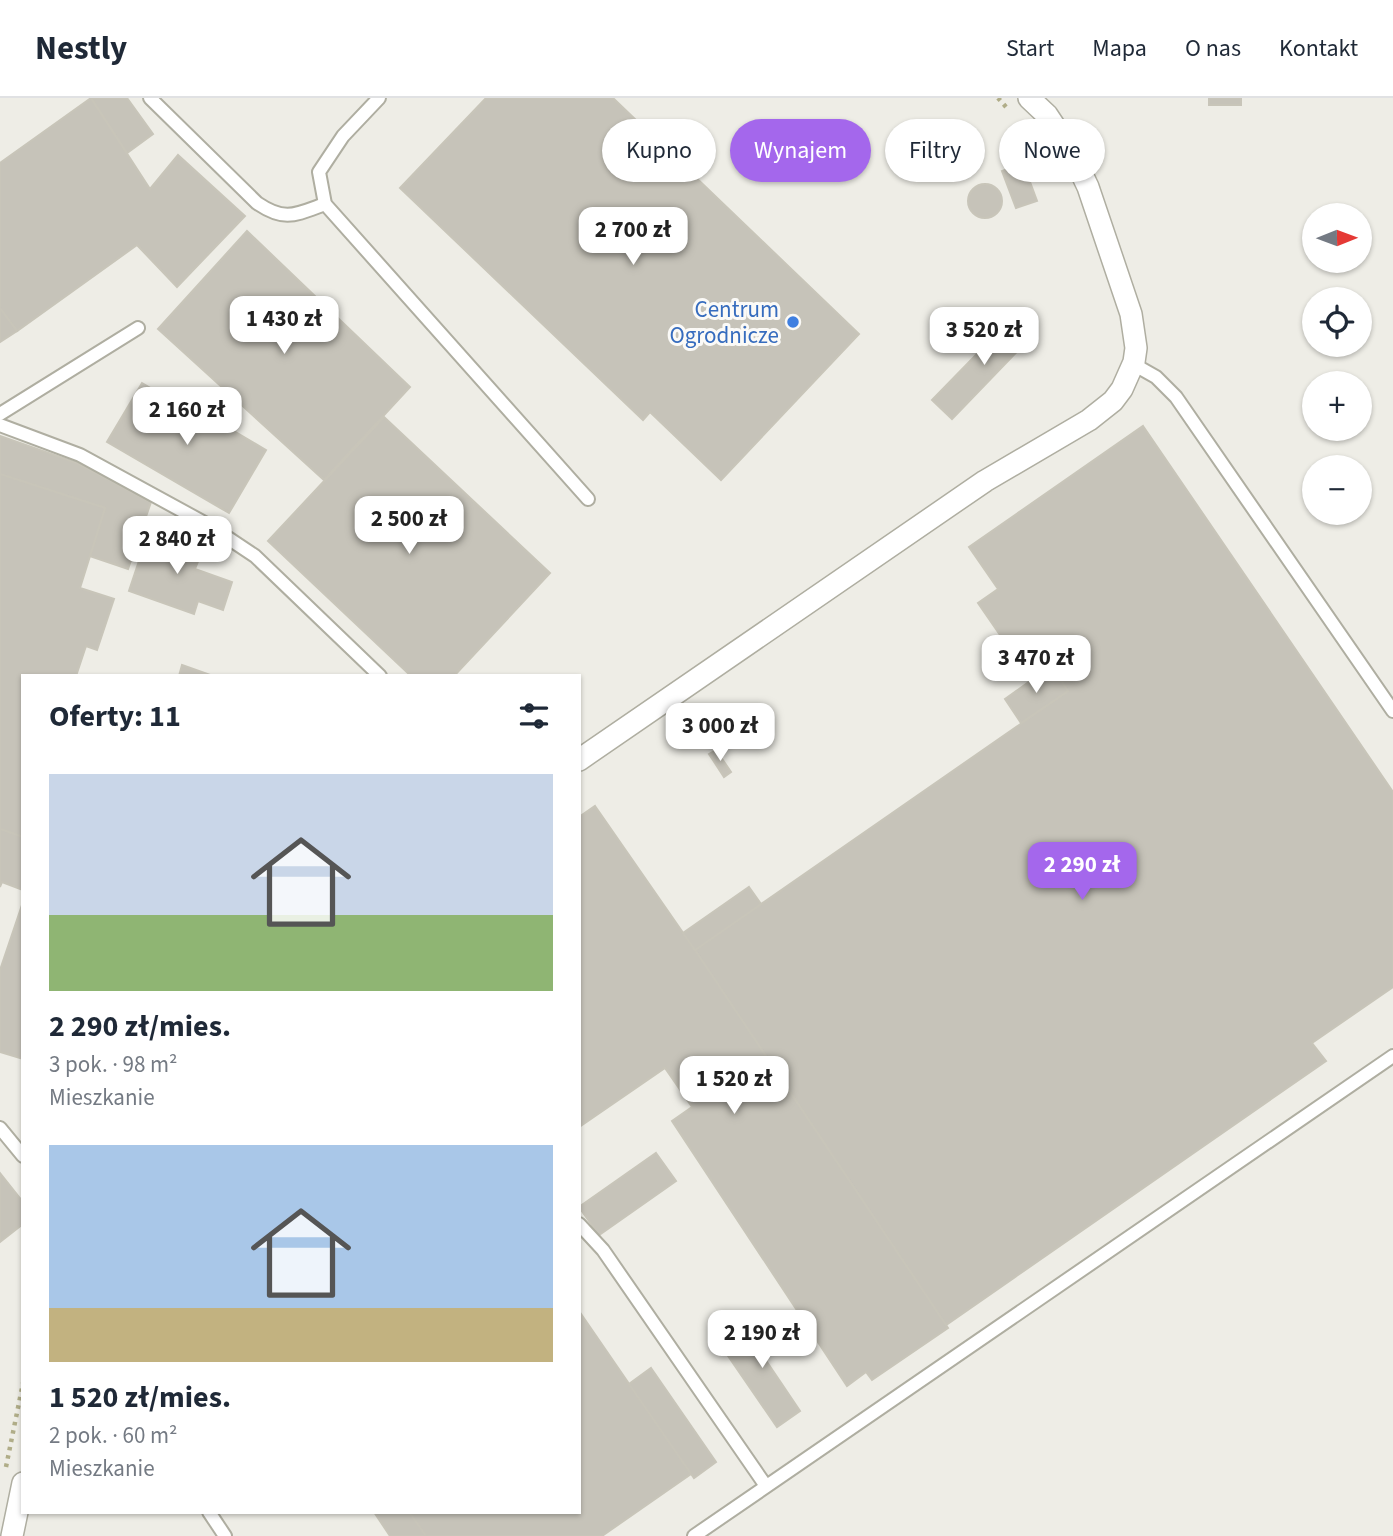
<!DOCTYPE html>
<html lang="pl">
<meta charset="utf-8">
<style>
:root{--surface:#fff;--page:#f6f6f7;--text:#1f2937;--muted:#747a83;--line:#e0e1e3;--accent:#a467ec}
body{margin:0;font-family:"Source Sans 3",sans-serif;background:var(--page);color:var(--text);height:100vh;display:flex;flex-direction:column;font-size:26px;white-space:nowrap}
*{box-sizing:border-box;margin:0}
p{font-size:23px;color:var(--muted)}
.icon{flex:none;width:38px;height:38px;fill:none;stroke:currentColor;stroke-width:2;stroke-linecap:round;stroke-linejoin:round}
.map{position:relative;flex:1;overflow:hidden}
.sheet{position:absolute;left:21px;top:576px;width:560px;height:840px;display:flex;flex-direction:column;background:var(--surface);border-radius:0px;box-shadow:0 2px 5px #0004}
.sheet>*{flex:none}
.guide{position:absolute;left:602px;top:21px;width:665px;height:63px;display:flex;gap:14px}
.needle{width:46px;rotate:89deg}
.buttons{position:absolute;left:1302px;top:105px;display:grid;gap:14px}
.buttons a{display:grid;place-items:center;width:70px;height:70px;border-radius:50%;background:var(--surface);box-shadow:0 2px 5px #0004;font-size:35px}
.price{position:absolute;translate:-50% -60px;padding:0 16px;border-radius:14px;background:#fff;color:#222;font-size:23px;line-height:46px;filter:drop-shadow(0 2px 4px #0008)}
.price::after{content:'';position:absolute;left:50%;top:42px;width:21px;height:16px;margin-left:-10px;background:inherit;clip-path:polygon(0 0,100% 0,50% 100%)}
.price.selected{background:var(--accent);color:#fff}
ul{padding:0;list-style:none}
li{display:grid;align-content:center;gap:14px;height:371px;padding:0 28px}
li span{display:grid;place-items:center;height:217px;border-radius:0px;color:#555}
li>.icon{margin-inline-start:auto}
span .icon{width:126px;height:126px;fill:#fffc;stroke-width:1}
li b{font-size:30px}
h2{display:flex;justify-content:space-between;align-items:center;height:84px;padding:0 28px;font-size:30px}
.chip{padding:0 24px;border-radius:32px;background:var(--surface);box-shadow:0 2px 5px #0004;font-size:24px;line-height:63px}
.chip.selected{background:var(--accent);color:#fff}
header{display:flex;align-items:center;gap:42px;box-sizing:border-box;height:98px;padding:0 35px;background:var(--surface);border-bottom:2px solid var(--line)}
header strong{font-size:33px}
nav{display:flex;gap:38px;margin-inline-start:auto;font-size:24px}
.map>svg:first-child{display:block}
.building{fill:#c6c3b9;stroke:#c8c5b9;stroke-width:2}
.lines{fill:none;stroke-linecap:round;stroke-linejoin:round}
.lane-casing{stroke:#afaea1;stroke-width:16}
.street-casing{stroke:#afaea1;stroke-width:24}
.path{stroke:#b0ad88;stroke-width:4.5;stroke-dasharray:3.5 5;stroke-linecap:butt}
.lane{stroke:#fff;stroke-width:12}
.street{stroke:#fff;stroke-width:21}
.shop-dot{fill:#3f7fe0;stroke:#fbfaf7;stroke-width:2.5}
.labels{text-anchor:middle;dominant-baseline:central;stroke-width:6;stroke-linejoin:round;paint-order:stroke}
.shop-label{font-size:23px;fill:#366cbe;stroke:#fbfaf7;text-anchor:end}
</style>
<header>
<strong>Nestly</strong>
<nav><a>Start</a><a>Mapa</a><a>O nas</a><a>Kontakt</a></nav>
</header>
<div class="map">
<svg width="1393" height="1438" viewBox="0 0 1393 1438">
<rect width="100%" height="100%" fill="#eeede6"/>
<g class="building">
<polygon points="91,0 127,0 153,36 127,55"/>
<polygon points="91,0 150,91 178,57 245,118 177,189 137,147 17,233 0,210 0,65"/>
<polygon points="486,0 613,0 859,236 721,382 650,314 643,322 400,90"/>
<rect x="1209" y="0" width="32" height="7"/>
<polygon points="1023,65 1037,103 1016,110 1002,73"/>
<circle cx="985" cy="103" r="17"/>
<polygon points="247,133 410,289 324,382 158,231"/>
<polygon points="0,210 17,233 0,244"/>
<polygon points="1016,216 1035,235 952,321 932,302"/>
<polygon points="142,285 185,310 188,306 266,352 229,415 107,344"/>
<polygon points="384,319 550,475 454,578 411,578 268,443"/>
<polygon points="1143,328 1393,694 1393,889 1312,945 1326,963 946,1227 695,852 1068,593 1036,546 1016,560 978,505 998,491 969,449"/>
<polygon points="0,338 77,365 151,404 128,471 90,458 105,410 0,376"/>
<polygon points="0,376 105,410 80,490 114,501 97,552 86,548 76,578 23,578 23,739 0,731"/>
<polygon points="149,433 203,451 195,471 232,484 223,512 198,503 194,516 129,493"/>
<polygon points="182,567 213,578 179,578"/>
<polygon points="1051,568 1068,593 1021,625 1005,601"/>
<polygon points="716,652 731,674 724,679 709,656"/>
<polygon points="595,708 695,852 948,1230 872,1282 866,1274 847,1288 672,1023 692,1009 665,970 579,1029 579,719"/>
<polygon points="0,731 23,739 23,792 2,784 0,789"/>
<polygon points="749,789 761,806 695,852 683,835"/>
<polygon points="23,804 23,961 0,954 0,872"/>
<polygon points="656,1055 676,1083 599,1137 579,1109"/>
<polygon points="0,1075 23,1104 23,1126 0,1144"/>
<polygon points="579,1213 691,1376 602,1438 426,1438 409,1414 579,1414"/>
<polygon points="762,1217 782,1246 763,1258 800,1313 777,1329 724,1252 746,1237 742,1231"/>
<polygon points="651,1270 716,1364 694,1380 629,1286"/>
<polygon points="374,1414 409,1414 426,1438 390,1438"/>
</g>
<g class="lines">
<defs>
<g id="lane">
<path d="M150,0l107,105c28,19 38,12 68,1"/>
<polyline points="379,0 343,38 319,74 325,106 588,401"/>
<polyline points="1133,266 1156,279 1176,299 1393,613"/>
<polyline points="0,316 138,230"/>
<polyline points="0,327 80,357 210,428 255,458 380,578"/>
<polyline points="0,1030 23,1058"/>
<polyline points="579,1126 603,1152 766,1388"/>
<polyline points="209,1414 225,1438"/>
<polyline points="694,1438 1393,958"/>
</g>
<g id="street">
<polyline points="579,662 985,383 1089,322 1113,303 1122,291 1134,264 1136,250 1131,216 1088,89 1071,53 1047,17 1029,0"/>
<polyline points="12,1438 23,1385"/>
</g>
</defs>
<use href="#lane" class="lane-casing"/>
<use href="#street" class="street-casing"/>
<g class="path">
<polyline points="998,0 1006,9"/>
<polyline points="6,1369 23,1285"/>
</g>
<use href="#lane" class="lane"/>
<use href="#street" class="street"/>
</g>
<circle class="shop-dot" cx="793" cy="224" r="7"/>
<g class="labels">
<g class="shop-label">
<text x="779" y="211">Centrum<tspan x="779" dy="26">Ogrodnicze</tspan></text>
</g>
</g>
</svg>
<div class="buttons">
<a><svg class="needle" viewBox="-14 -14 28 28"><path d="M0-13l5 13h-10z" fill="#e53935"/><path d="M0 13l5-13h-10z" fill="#747a83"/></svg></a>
<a><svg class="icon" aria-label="locate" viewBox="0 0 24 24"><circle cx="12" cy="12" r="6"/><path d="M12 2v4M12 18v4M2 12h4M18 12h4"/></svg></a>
<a>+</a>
<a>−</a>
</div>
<b class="price" style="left:633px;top:169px">2 700 zł</b>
<b class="price" style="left:284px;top:258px">1 430 zł</b>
<b class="price" style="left:984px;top:269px">3 520 zł</b>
<b class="price" style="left:187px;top:349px">2 160 zł</b>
<b class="price" style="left:409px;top:458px">2 500 zł</b>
<b class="price" style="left:177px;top:478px">2 840 zł</b>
<b class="price" style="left:1036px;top:597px">3 470 zł</b>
<b class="price" style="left:720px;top:665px">3 000 zł</b>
<b class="price selected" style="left:1082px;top:804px">2 290 zł</b>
<b class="price" style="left:734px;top:1018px">1 520 zł</b>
<b class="price" style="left:762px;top:1272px">2 190 zł</b>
<div class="guide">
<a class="chip">Kupno</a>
<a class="chip selected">Wynajem</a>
<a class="chip">Filtry</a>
<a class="chip">Nowe</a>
</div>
<section class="sheet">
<h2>Oferty: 11<svg class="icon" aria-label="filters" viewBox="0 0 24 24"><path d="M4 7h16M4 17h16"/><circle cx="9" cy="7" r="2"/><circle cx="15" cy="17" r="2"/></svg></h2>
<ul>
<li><span style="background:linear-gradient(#c9d6e8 65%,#8fb573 0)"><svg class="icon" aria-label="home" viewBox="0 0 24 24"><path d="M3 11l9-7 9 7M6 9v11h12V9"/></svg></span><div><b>2 290 zł/mies.</b><p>3 pok. · 98 m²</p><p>Mieszkanie</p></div></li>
<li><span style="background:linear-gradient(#a9c7e8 75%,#c2b280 0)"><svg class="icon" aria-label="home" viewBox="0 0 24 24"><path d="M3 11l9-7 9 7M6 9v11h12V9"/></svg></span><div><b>1 520 zł/mies.</b><p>2 pok. · 60 m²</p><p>Mieszkanie</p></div></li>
</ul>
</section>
</div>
